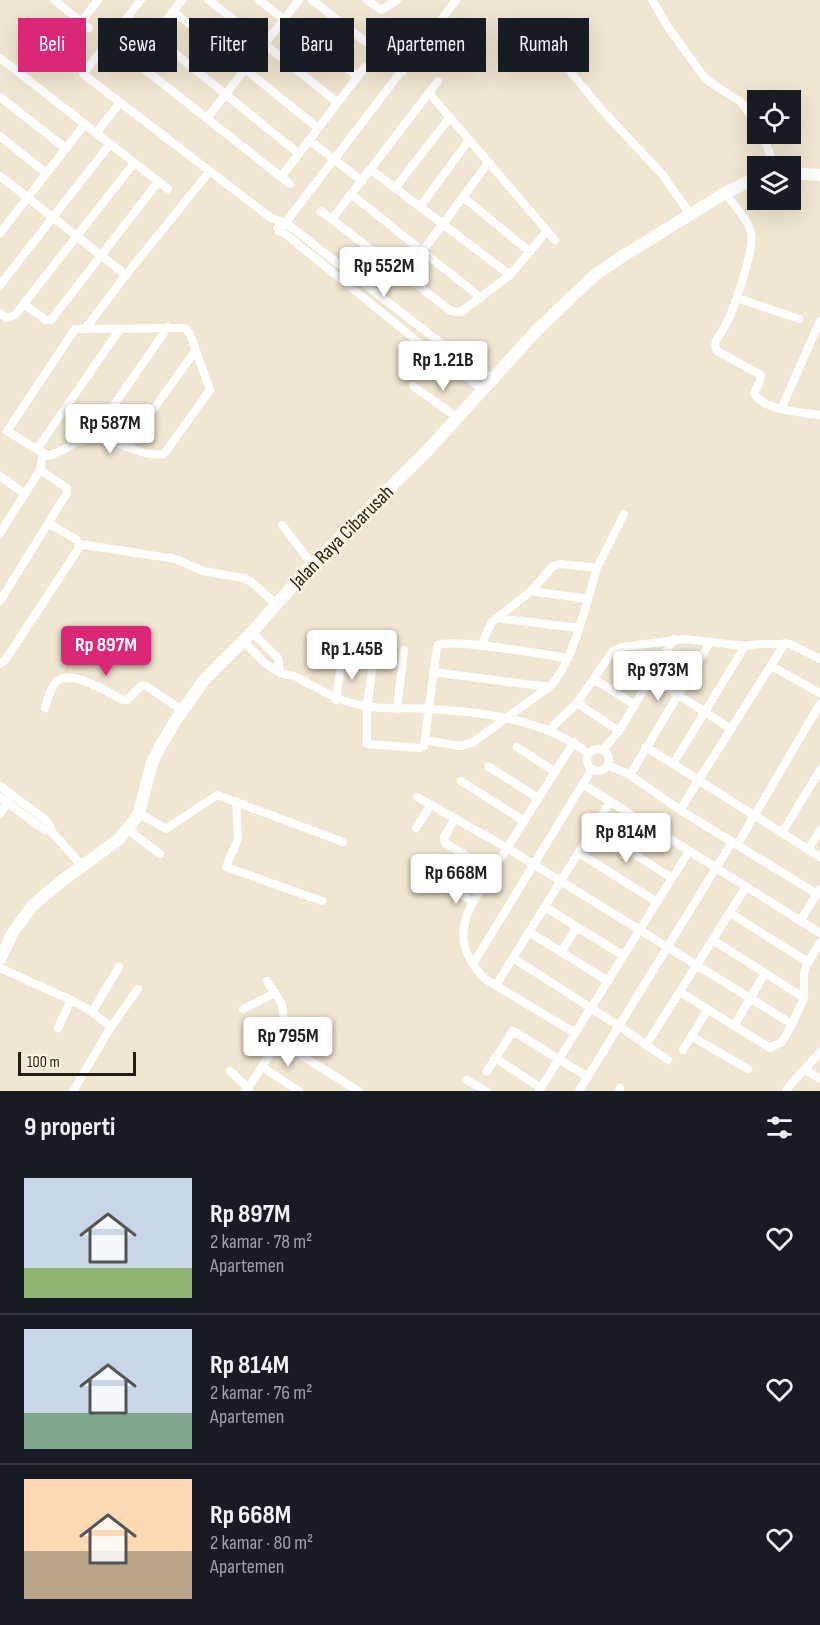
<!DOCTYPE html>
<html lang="id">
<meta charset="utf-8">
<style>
:root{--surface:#171b24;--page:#242831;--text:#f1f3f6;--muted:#9ea1a6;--line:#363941;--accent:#db2777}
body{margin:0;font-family:"Sofia Sans Condensed",sans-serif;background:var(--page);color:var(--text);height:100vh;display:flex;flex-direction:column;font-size:22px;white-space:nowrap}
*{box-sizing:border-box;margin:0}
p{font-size:20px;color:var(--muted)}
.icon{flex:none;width:33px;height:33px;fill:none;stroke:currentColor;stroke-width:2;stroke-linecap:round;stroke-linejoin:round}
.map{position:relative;height:1091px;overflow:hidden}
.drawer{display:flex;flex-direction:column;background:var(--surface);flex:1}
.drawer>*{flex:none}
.banner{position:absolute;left:18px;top:18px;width:784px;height:54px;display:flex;gap:12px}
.tools{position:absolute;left:747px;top:90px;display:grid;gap:12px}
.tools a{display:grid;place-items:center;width:54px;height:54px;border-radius:0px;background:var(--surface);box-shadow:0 6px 24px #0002;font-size:30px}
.scale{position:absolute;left:18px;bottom:15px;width:118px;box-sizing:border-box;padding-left:6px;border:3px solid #221e16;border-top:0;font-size:16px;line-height:21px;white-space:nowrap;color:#221e16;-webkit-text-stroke:4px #fff4de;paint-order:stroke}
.price{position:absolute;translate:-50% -51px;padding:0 14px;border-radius:6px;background:#fff;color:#222;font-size:20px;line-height:39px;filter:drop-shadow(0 2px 3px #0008)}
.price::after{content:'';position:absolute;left:50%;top:36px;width:18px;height:14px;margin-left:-9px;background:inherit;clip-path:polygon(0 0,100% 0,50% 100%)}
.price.active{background:var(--accent);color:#fff}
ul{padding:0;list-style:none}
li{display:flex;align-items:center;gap:18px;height:150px;padding:0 24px}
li+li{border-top:2px solid var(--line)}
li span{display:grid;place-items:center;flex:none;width:168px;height:120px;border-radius:0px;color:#555}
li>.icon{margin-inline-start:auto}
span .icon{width:72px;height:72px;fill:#fffc;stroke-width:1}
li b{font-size:26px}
h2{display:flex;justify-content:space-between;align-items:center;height:72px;padding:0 24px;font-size:26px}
.tag{padding:0 21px;border-radius:0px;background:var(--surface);box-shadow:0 6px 24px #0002;font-size:21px;line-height:54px}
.tag.active{background:var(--accent);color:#fff}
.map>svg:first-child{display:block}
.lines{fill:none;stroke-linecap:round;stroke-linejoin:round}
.minor{stroke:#fff;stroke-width:8}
.primary{stroke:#fff;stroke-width:12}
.labels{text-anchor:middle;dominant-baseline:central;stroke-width:4.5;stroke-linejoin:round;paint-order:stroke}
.street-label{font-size:20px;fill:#221e16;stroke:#fff4de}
</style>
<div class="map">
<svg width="820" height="1091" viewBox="0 0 820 1091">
<rect width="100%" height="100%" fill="#f1e6d1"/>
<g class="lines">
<g class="minor">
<polyline points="54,0 89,28"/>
<polyline points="141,0 83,74 271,218 286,223 433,337 493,379"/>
<polyline points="209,0 337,102"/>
<polyline points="259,0 357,76"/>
<polyline points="312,0 403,71"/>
<polyline points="367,0 381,10 397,0"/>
<polyline points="652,0 668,27 704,77 716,86 741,102 758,126"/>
<polyline points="173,11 318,128"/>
<polyline points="81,22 98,0"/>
<polyline points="154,36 299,154"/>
<polyline points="124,53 290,184"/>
<polyline points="0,58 168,189"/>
<polyline points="560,59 602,110 662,174 690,214"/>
<polyline points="134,61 182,0"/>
<polyline points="429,93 555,240"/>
<polyline points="0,97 65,148"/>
<polyline points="207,118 299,0"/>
<polyline points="96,133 120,103"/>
<polyline points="762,134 775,166"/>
<polyline points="0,136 46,173"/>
<polyline points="309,140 362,181"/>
<polyline points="370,169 510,275"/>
<polyline points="0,176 126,275"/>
<polyline points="281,177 365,67"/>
<polyline points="395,188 450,117"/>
<path d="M725,193c8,11 22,25 26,39 4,16 -17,78 -26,94 -4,9 -14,16 -8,25l44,24 -1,6 -6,12c9,18 48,19 66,22"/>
<polyline points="351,194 481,298"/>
<polyline points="463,197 530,252"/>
<polyline points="420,207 469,140"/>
<polyline points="321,211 451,311 461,312 510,275 547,231"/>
<polyline points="332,219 438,81"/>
<polyline points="278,228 422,345 483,389"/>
<polyline points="279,231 456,0"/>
<polyline points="0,233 85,124"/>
<polyline points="405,275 489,162"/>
<polyline points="0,285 110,144"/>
<polyline points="737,298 799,319"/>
<polyline points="24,304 46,320 51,320 158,182"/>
<polyline points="0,313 7,318 15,315 134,163"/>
<path d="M178,328h7l5,6 20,56 -46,64c-26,4 -51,-19 -73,-16 -14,2 -29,14 -43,18l-41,-25 68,-102z"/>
<polyline points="85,329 126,275 209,172"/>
<polyline points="413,386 458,418"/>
<polyline points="781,409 820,321"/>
<polyline points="91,438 168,327"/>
<polyline points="126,447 196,350"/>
<polyline points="37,449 120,329"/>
<polyline points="0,476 25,494"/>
<polyline points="50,524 77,540 79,544 176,559 203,571 243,578 250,581 276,604"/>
<polyline points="282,525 312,564"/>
<polyline points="0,533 40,470 43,453"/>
<polyline points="588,599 597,568"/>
<polyline points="0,601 67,493 67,488 40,470"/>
<polyline points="496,618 579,628"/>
<polyline points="252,632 278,658 280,673"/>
<path d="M243,640c11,12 23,27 38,33 6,2 12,2 17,5 24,13 40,23 67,28 21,4 43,1 64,3 55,3 115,10 160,45"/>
<polyline points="481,646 491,623 531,591 553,566 560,564 597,568 624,514"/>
<path d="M375,648l-8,59v37l53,4 4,-2 13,-99 1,-2c17,-7 106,10 129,13"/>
<polyline points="612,652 622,647 685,639 745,646 760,644 790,644 820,659"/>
<polyline points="0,664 6,659 79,548 79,544"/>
<polyline points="771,666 820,693"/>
<polyline points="433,672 549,687"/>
<polyline points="594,679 635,705"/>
<polyline points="336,700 342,658"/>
<polyline points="577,703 619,731"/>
<path d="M45,708c3,-8 5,-20 11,-26 15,-14 53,11 67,18h4l14,-14h5l36,24"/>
<polyline points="397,709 404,650"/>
<polyline points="549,730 577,703 612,652 731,729"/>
<path d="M425,740l35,6 12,-3 77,-56c19,-17 32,-64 39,-88l-57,-8"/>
<path d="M574,742l-101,160c-16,29 -12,53 12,77l90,54"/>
<polyline points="517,747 555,772"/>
<polyline points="646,747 820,857"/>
<circle cx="598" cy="760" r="11"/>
<polyline points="603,750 619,731 674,639"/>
<polyline points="673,764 745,646"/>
<polyline points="608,765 630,775 680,810 817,894"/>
<polyline points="489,767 538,798"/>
<polyline points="630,775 710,642"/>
<polyline points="461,781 524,821"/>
<polyline points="584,785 820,933"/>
<polyline points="0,786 47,821 52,832 83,867"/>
<polyline points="0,797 43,829 52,832"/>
<polyline points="417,797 507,848 792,1024"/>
<polyline points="236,801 238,839 226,867 322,901"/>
<polyline points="680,810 785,643"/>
<polyline points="139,813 166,829 217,795 343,842"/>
<polyline points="0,814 10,798"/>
<polyline points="455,818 444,838 445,843 493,872"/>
<polyline points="416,828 431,805"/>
<polyline points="594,828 672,878"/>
<polyline points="127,829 160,854"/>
<polyline points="782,833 820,770"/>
<polyline points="737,845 820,704"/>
<polyline points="808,850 820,830"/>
<polyline points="579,853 657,902"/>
<polyline points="425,869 473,902"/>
<polyline points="545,907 624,956"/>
<polyline points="730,913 808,962"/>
<polyline points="800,921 820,889"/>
<polyline points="529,932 608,981"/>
<polyline points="713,940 804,998"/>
<polyline points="561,952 577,927"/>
<polyline points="513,958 619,1026 668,1060"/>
<polyline points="473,964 592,769"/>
<polyline points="0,968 71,1000 92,1012 111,1027 73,1091"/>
<path d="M267,981c19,27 19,28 12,60l79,50"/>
<polyline points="496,985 610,802"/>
<polyline points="680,992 770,1048 782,1042 792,1024 804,998 804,973 808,962 820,943"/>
<polyline points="243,1009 275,993"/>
<polyline points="92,1012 119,967"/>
<polyline points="734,1026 765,973"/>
<polyline points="111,1027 138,989"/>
<polyline points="58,1028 71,1000"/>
<polyline points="691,1036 748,1069"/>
<polyline points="646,1045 746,887"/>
<polyline points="683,1050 708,1009"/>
<polyline points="495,1058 541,1088"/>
<polyline points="262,1067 299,1091"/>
<polyline points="806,1070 820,1079"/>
<polyline points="230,1071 248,1088"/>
<polyline points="487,1071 513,1031 588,1077"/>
<polyline points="467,1080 486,1091"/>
<polyline points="246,1091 279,1041"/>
<polyline points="539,1091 689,851"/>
<polyline points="579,1091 732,842"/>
<polyline points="619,1091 620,1088"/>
<path d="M786,1091c10,-15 23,-25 34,-39"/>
</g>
<g class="primary">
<polyline points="790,173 820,175"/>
<polyline points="0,959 13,932 33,905 63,880 118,840 133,822 139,813 152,763 161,745 176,720 204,680 252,632 304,573 428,450 537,330 595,275 623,256 725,193 758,177"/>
</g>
</g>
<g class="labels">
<g class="street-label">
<text transform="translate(342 537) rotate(-45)">Jalan Raya Cibarusah</text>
</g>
</g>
</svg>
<div class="tools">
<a><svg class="icon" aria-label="locate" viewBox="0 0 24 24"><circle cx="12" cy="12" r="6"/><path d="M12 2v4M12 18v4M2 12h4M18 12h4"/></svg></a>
<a><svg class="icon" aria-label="layers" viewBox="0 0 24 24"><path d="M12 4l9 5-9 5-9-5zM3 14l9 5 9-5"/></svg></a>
</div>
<div class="scale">100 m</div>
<b class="price" style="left:384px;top:298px">Rp 552M</b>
<b class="price" style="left:443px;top:392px">Rp 1.21B</b>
<b class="price" style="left:110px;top:455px">Rp 587M</b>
<b class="price active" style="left:106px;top:677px">Rp 897M</b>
<b class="price" style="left:352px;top:681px">Rp 1.45B</b>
<b class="price" style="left:658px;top:702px">Rp 973M</b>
<b class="price" style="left:626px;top:864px">Rp 814M</b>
<b class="price" style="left:456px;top:905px">Rp 668M</b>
<b class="price" style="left:288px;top:1068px">Rp 795M</b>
<div class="banner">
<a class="tag active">Beli</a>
<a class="tag">Sewa</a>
<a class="tag">Filter</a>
<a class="tag">Baru</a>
<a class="tag">Apartemen</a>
<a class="tag">Rumah</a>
</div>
</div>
<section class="drawer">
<h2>9 properti<svg class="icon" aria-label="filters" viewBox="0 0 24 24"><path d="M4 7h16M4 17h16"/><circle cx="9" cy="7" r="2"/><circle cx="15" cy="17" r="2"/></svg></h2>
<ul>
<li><span style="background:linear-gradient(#c9d6e8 75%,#8fb573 0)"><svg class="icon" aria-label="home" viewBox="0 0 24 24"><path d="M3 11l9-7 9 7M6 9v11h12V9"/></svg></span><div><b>Rp 897M</b><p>2 kamar · 78 m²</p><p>Apartemen</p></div><svg class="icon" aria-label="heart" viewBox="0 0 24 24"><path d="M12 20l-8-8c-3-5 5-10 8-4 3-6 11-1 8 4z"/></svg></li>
<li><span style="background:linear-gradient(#c9d6e8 70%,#7fa58c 0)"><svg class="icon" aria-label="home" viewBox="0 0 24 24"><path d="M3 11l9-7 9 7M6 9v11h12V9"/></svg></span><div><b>Rp 814M</b><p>2 kamar · 76 m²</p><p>Apartemen</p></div><svg class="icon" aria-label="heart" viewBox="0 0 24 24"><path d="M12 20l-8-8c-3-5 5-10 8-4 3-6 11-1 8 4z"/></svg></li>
<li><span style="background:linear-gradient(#ffd9b3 60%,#b9a48a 0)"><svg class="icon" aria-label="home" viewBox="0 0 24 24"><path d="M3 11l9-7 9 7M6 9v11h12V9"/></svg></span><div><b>Rp 668M</b><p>2 kamar · 80 m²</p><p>Apartemen</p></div><svg class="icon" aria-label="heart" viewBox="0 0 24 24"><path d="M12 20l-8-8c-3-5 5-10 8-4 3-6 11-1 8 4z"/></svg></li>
</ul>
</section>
